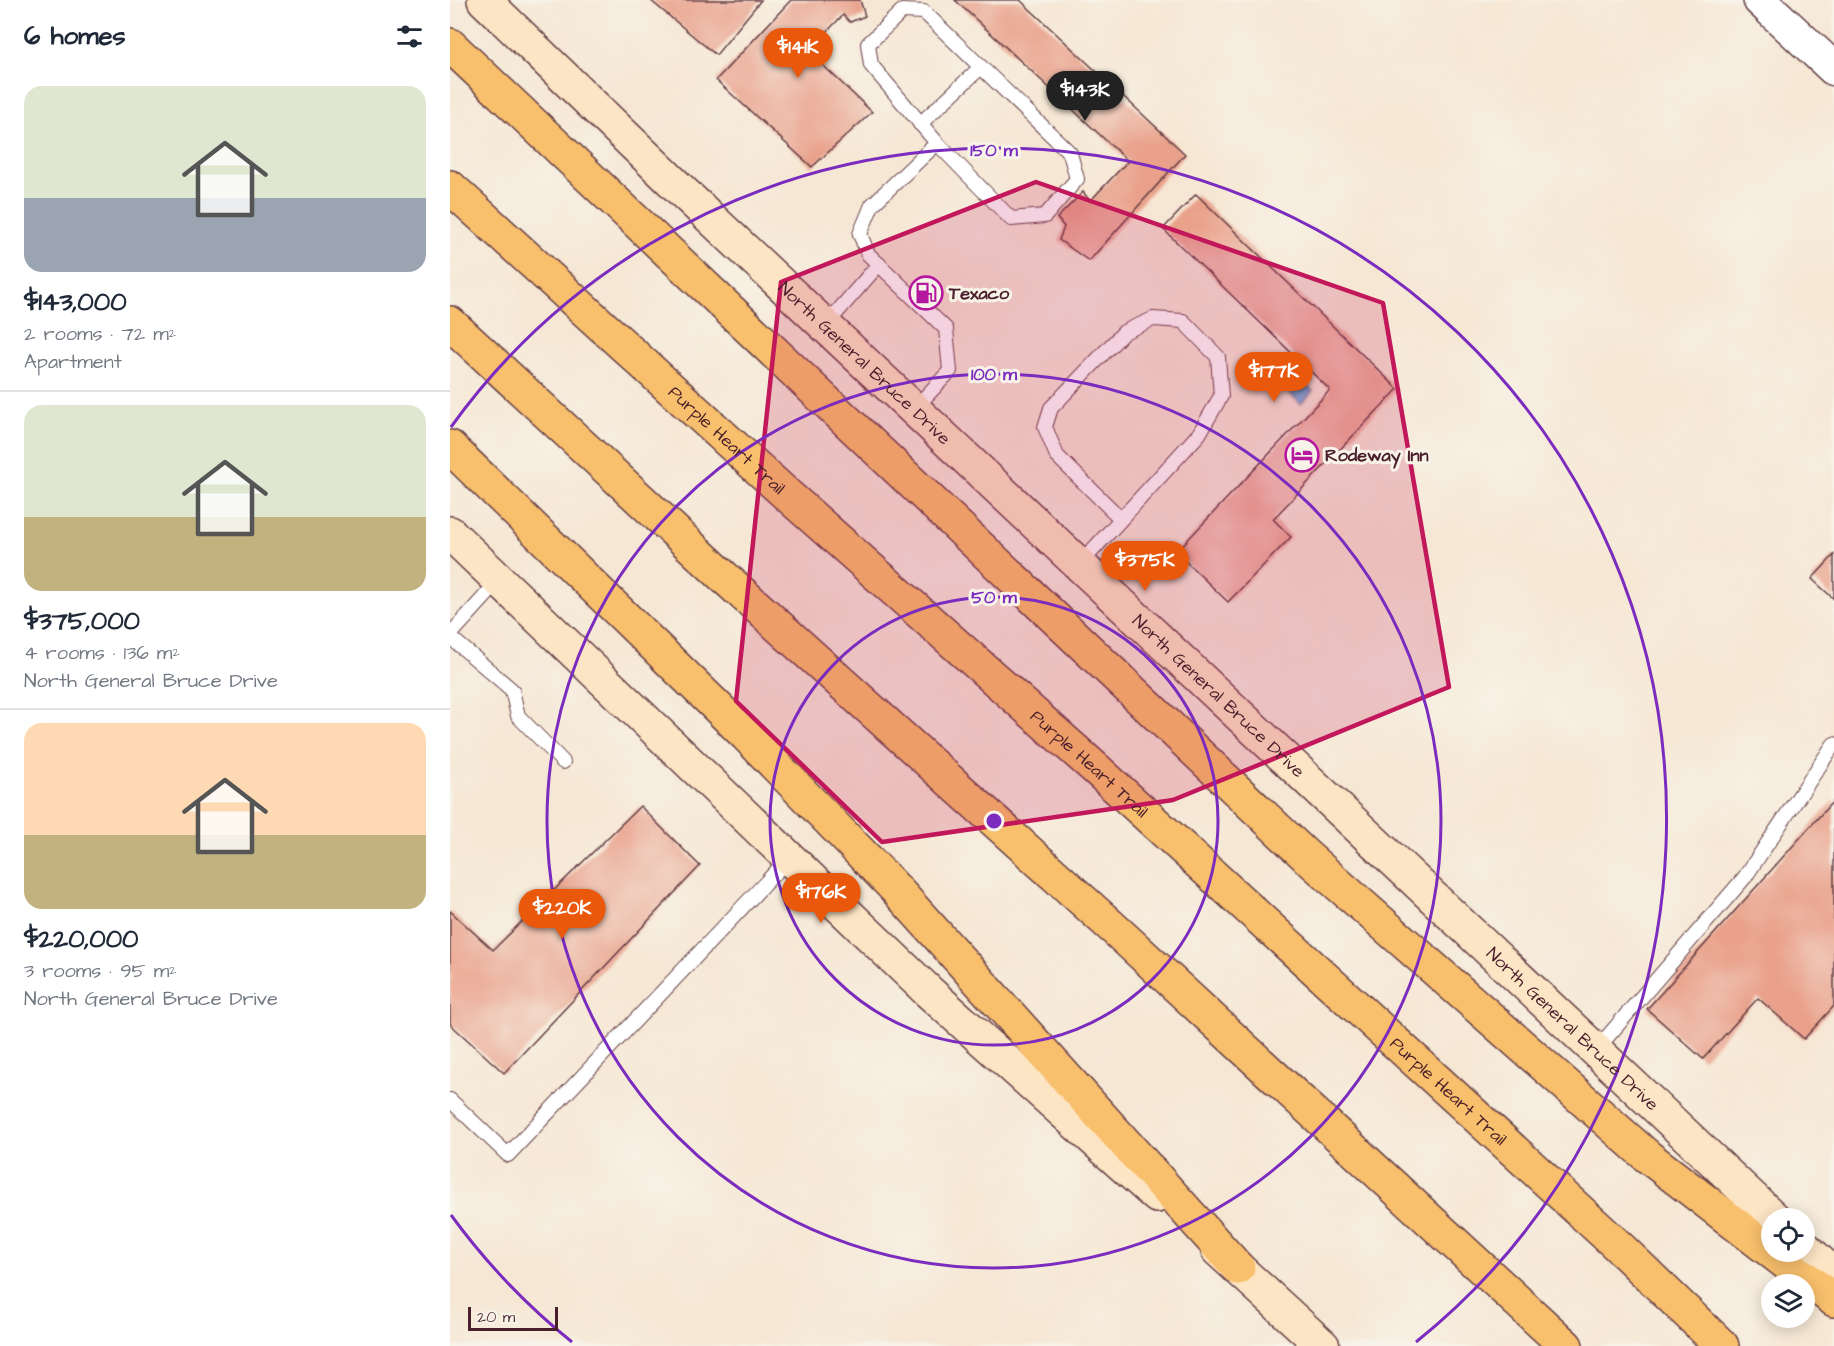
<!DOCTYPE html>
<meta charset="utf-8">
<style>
:root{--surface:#fff;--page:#f2f2f3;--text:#1f2937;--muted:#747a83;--line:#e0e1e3;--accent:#ea580c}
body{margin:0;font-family:"Architects Daughter",sans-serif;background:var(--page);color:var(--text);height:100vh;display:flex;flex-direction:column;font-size:22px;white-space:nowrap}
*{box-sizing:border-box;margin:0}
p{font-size:20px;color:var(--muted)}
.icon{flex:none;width:33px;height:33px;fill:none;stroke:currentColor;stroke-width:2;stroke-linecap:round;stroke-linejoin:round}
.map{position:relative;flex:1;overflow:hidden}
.drawer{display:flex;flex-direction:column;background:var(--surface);width:450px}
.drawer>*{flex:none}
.tools{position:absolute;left:1311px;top:1208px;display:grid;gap:12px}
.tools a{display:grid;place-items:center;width:54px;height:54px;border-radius:50%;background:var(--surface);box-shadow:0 3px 15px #0003;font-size:30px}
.scale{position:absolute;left:18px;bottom:15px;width:90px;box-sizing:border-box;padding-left:6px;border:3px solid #4a1f2b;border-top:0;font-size:16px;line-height:21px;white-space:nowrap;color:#4a1f2b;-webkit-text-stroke:4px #f7f3e8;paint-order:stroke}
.price{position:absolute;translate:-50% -51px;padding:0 14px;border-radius:21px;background:var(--accent);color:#fff;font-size:20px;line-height:39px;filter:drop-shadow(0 2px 3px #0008)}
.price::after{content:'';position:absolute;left:50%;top:36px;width:18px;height:14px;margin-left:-9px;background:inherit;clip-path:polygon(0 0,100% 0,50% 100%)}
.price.selected{background:#222;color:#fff}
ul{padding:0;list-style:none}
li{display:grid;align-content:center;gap:12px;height:318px;padding:0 24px}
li+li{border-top:2px solid var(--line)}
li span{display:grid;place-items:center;height:186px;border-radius:18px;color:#555}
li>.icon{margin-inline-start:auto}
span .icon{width:108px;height:108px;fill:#fffc;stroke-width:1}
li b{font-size:26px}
h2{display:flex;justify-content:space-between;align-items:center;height:72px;padding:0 24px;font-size:26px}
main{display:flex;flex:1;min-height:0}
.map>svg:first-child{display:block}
.water{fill:#6baddf;stroke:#5a6685;stroke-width:1.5}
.building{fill:#e9a18b}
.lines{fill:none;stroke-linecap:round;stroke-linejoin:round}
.service-casing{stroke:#643d44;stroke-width:16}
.tertiary-casing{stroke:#643d44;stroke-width:36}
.secondary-casing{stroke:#643d44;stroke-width:36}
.motorway-casing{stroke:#643d44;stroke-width:36}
.service{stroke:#fff;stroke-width:14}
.tertiary{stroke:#fff;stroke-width:33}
.secondary{stroke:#fce5c4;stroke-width:33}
.motorway{stroke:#f8bf6c;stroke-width:33}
.marked{fill:#c2185b;fill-opacity:0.2;stroke:#c2185b;stroke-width:4.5;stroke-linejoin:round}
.ring{fill:none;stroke:#7b2cbf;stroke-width:3}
.labels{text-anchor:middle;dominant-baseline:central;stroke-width:6;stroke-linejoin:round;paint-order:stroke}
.poi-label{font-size:18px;font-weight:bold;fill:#4a1f2b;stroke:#f7f3e8;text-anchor:start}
.street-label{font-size:18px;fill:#4a1f2b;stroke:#f7f3e8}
.centre{fill:#7b2cbf;stroke:#f7f3e8;stroke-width:3}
.ring-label{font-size:18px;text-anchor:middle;font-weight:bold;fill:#7b2cbf;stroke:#f7f3e8;stroke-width:6;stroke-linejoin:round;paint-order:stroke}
</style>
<main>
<section class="drawer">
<h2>6 homes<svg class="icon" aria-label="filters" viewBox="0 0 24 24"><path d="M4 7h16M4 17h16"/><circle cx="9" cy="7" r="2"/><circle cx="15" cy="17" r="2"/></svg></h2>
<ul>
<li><span style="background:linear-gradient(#dfe7d0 60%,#9aa5b1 0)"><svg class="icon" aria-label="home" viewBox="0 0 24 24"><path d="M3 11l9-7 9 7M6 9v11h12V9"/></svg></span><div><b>$143,000</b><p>2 rooms · 72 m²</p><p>Apartment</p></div></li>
<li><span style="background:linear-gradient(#dfe7d0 60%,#c2b280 0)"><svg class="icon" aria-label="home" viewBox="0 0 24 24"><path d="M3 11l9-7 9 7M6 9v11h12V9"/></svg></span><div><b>$375,000</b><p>4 rooms · 136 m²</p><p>North General Bruce Drive</p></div></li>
<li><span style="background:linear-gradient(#ffd9b3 60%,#c2b280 0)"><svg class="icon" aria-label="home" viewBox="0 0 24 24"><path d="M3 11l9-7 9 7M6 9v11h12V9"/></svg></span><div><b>$220,000</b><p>3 rooms · 95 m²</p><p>North General Bruce Drive</p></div></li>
</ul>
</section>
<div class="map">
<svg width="1384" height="1346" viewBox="0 0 1384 1346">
<rect width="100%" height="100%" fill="#f7f3e8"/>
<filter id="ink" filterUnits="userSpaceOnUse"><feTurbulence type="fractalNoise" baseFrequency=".0167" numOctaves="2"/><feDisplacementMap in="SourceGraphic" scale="12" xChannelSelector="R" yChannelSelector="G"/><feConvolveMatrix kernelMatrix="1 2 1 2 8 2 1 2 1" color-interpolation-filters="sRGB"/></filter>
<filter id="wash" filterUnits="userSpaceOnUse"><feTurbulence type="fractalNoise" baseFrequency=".008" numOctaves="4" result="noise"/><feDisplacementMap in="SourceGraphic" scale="24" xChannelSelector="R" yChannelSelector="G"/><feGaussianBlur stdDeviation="1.35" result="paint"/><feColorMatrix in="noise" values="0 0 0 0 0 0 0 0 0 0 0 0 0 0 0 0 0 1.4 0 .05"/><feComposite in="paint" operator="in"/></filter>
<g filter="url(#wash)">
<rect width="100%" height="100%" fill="#f6e7d4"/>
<polygon class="water" points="835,365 863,391 851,404 823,378"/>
<g id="blocks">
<g class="building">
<polygon points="200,0 311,0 266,55"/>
<polygon points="341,0 410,0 415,16 400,22 393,15 358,51 422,112 362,167 266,80"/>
<polygon points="505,0 570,0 735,154 639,261 609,240 614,227 607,218 633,192 640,201 678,161"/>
<polygon points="746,194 948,389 823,519 841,537 778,602 726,552 880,390 713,229"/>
<polygon points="1384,555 1384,599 1362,579"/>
<polygon points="1384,800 1384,1006 1354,1039 1308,998 1253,1059 1197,1009"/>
<polygon points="190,806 250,866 54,1073 0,1024 0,911 43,950"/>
</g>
</g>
</g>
<g filter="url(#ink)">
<use href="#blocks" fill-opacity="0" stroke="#643d44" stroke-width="1.5"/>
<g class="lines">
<defs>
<g id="service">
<polyline points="470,124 531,67"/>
<polyline points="375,326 429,264"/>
<polyline points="464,409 500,371 496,329 418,254 410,234 422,205 487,143 421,65 418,44 452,11 474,12 620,153 627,179 595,216 561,219 487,143"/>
<polyline points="629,565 749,434 771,396 768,357 733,321 703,319 674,332 601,408 595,427 607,456 671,519"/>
<polyline points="0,635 49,581"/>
<polyline points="0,637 62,690 68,716 113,762"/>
<polyline points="1146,1050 1295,877 1384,744"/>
<polyline points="0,1100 58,1155 339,858"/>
</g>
<polyline id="tertiary" points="1310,0 1384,69"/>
<g id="secondary">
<path id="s1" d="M34,0l199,192 1091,1026"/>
<polyline points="0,533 479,992 707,1196"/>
<polyline points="1354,1247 1384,1275"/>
<polyline points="768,1250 873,1346"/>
</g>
<g id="motorway">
<polyline points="0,45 856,856 1197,1156 1384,1300"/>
<path id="s2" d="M0,187l335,306 310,275 522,477 105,101"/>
<polyline points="0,323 274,577 670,934 1116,1346"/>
<polyline points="0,447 296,735 443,886 788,1268"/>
</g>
</defs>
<use href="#service" class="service-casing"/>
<use href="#tertiary" class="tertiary-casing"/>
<use href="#secondary" class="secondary-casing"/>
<use href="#motorway" class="motorway-casing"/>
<use href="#service" class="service"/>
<use href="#tertiary" class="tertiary"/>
<use href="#secondary" class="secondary"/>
<use href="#motorway" class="motorway"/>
</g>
</g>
<path class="marked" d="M586,182l347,121 66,384 -276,113 -291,42 -146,-141 45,-419z"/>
<g class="ring">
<circle cx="544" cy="821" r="224"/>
<circle cx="544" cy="821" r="447"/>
<path d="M122 1342A671 671 0 0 1 1 1215M1 427A671 671 0 1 1 966 1342"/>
</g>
<defs>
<symbol id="fuel-ring" viewBox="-11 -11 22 22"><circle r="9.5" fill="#f7f3e8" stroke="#b5179e" stroke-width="1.5"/><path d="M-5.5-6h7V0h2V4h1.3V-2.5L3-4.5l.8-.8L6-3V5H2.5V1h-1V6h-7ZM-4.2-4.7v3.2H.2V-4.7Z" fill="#b5179e"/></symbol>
<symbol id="hotel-ring" viewBox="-11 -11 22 22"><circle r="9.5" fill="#f7f3e8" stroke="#b5179e" stroke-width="1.5"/><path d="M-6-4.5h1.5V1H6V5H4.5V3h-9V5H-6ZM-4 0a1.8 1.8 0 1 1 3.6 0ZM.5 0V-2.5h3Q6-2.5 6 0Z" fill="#b5179e"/></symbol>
</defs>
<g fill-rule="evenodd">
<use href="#fuel-ring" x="457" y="274" width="38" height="38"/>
<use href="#hotel-ring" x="833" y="436" width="38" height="38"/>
</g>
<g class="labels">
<g class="poi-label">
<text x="499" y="293">Texaco</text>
<text x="875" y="455">Rodeway Inn</text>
</g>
<g class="street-label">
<text stroke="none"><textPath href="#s1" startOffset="526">North General Bruce Drive</textPath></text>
<text stroke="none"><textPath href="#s2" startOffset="375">Purple Heart Trail</textPath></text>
<text stroke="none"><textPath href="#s1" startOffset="1012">North General Bruce Drive</textPath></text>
<text stroke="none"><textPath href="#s2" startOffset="861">Purple Heart Trail</textPath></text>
<text stroke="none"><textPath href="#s1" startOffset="1498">North General Bruce Drive</textPath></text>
<text stroke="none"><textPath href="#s2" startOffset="1347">Purple Heart Trail</textPath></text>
</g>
</g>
<circle cx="544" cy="821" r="9" class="centre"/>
<g class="ring-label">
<text x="544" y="156">150 m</text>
<text x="544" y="380">100 m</text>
<text x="544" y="603">50 m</text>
</g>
</svg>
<div class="tools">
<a><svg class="icon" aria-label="locate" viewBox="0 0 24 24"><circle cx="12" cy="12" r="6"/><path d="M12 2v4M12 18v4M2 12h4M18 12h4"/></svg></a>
<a><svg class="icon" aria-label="layers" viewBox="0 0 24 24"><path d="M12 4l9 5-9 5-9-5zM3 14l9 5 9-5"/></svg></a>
</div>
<div class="scale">20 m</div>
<b class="price" style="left:348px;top:79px">$141K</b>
<b class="price selected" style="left:635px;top:122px">$143K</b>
<b class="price" style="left:824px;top:403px">$177K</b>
<b class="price" style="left:695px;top:592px">$375K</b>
<b class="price" style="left:371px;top:924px">$176K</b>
<b class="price" style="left:112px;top:940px">$220K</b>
</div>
</main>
